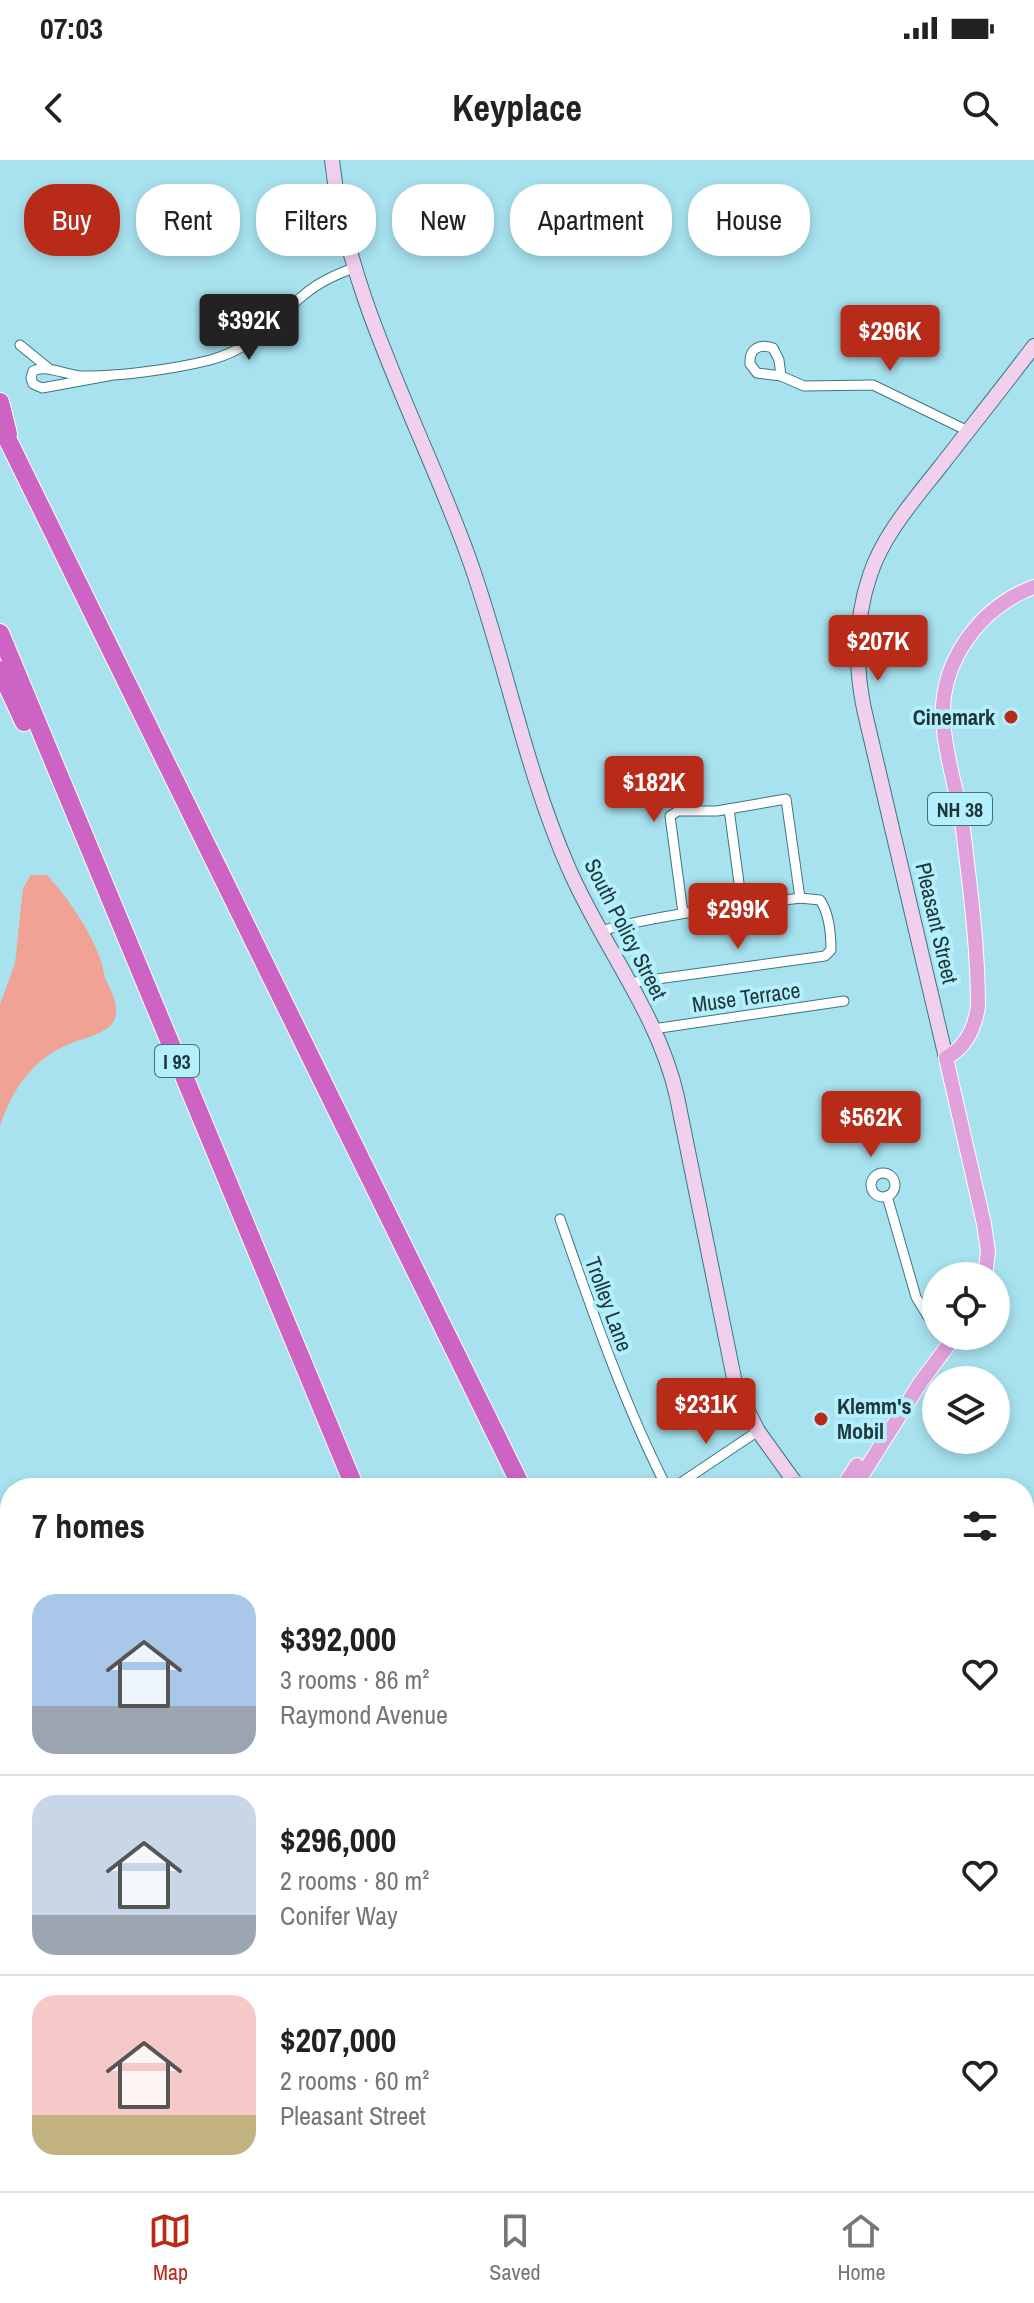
<!DOCTYPE html>
<meta charset="utf-8">
<style>
:root{--surface:#fff;--page:#f6f6f6;--text:#222;--muted:#767676;--line:#e0e0e0;--accent:#b82b18}
body{margin:0;font-family:"Archivo Narrow",sans-serif;background:var(--page);color:var(--text);height:100vh;display:flex;flex-direction:column;font-size:30px;white-space:nowrap}
*{box-sizing:border-box;margin:0}
p{font-size:26px;color:var(--muted)}
.icon{flex:none;width:44px;height:44px;fill:none;stroke:currentColor;stroke-width:2;stroke-linecap:round;stroke-linejoin:round}
.map{position:relative;flex:1;overflow:hidden}
.drawer{position:absolute;left:0px;top:1318px;width:1034px;height:714px;display:flex;flex-direction:column;background:var(--surface);border-radius:32px 32px 0 0;box-shadow:0 4px 12px #0003}
.drawer>*{flex:none}
.top-card{position:absolute;left:24px;top:24px;width:986px;height:72px;display:flex;gap:16px}
.fabs{position:absolute;left:922px;top:1102px;display:grid;gap:16px}
.fabs a{display:grid;place-items:center;width:88px;height:88px;border-radius:50%;background:var(--surface);box-shadow:0 4px 12px #0003;font-size:40px}
.price{position:absolute;translate:-50% -68px;padding:0 18px;border-radius:8px;background:var(--accent);color:#fff;font-size:26px;line-height:52px;filter:drop-shadow(0 2px 4px #0008)}
.price::after{content:'';position:absolute;left:50%;top:48px;width:24px;height:18px;margin-left:-12px;background:inherit;clip-path:polygon(0 0,100% 0,50% 100%)}
.price.on{background:#222;color:#fff}
ul{padding:0;list-style:none}
li{display:flex;align-items:center;gap:24px;height:200px;padding:0 32px}
li+li{border-top:2px solid var(--line)}
li span{display:grid;place-items:center;flex:none;width:224px;height:160px;border-radius:24px;color:#555}
li>.icon{margin-inline-start:auto}
span .icon{width:96px;height:96px;fill:#fffc;stroke-width:1}
li b{font-size:34px}
h2{display:flex;justify-content:space-between;align-items:center;height:96px;padding:0 32px;font-size:34px}
.tag{padding:0 28px;border-radius:32px;background:var(--surface);box-shadow:0 4px 12px #0003;font-size:28px;line-height:72px}
.tag.on{background:var(--accent);color:#fff}
.status{display:flex;justify-content:space-between;align-items:center;height:56px;padding:0 40px;background:var(--surface);direction:ltr}
.status svg{height:22px;fill:currentColor}
header{display:flex;justify-content:space-between;align-items:center;height:104px;padding:0 32px;background:var(--surface);font-size:36px;font-weight:700}
.menu{display:flex;justify-content:space-around;align-items:center;height:112px;border-top:2px solid var(--line);background:var(--surface);font-size:22px;color:var(--muted)}
.menu a{display:grid;justify-items:center;gap:4px}
.menu .on{color:var(--accent)}
.map>svg:first-child{display:block}
.green{fill:#f0a394}
.lines{fill:none;stroke-linecap:round;stroke-linejoin:round}
.street-casing{stroke:#3d7681;stroke-width:11}
.secondary-casing{stroke:#3d7681;stroke-width:16}
.primary-casing{stroke:#fff;stroke-width:16}
.highway-casing{stroke:#fff;stroke-width:20}
.street{stroke:#fff;stroke-width:9}
.secondary{stroke:#f0d0ed;stroke-width:14}
.primary{stroke:#e1a2db;stroke-width:14}
.highway{stroke:#cd64c3;stroke-width:18}
.highway-bridge-casing{stroke:#fff;stroke-width:20;stroke-linecap:butt}
.highway-bridge{stroke:#cd64c3;stroke-width:18}
.poi-dot{fill:#b82b18;stroke:#b4f0fb;stroke-width:3}
.labels{text-anchor:middle;dominant-baseline:central;stroke-width:8;stroke-linejoin:round;paint-order:stroke}
.shield{fill:#b4f0fb;stroke:#4b6e75;stroke-width:2}
.shield-label{font-size:20px;font-weight:bold;fill:#1e363b}
.poi-label{font-size:22px;font-weight:bold;fill:#1e363b;stroke:#b4f0fb;text-anchor:end}
.street-label{font-size:22px;fill:#1e363b;stroke:#b4f0fb}
</style>
<div class="status"><b>07:03</b><svg viewBox="0 0 49 12"><path d="M0 12V9h3v3zM5 12V6h3v6zM10 12V3h3v9zM15 12V0h3v12zM26 1h20v11H26zM47 4h2v5h-2z"/></svg></div>
<header><svg class="icon" aria-label="back" viewBox="0 0 24 24"><path d="M15 5l-7 7 7 7"/></svg>Keyplace<svg class="icon" aria-label="search" viewBox="0 0 24 24"><circle cx="10" cy="10" r="6"/><path d="M15 15l6 6"/></svg></header>
<div class="map">
<svg width="1034" height="2031" viewBox="0 0 1034 2031">
<rect width="100%" height="100%" fill="#a7e2ee"/>
<g class="green">
<path d="M31,715h16c22,24 41,52 53,83 3,7 3,17 7,24 6,12 16,33 2,45 -9,8 -28,12 -40,17 -36,15 -57,45 -69,82v-121l15,-42 8,-75z"/>
<polygon points="0,1834 10,1870 10,2022 72,2022 68,2031 0,2031"/>
</g>
<g class="lines">
<defs>
<g id="street">
<polyline points="20,185 47,207"/>
<path d="M113,215l-71,13 -9,-4 -2,-6 2,-7c13,-7 33,4 48,5 35,1 94,-7 129,-16 47,-13 60,-38 95,-66 14,-12 32,-20 49,-26"/>
<path d="M781,216l-2,-16 -6,-12c-14,-5 -24,1 -23,16l7,9 24,3 23,10 69,-1 95,46"/>
<polyline points="729,649 742,745"/>
<path d="M600,771c66,-18 132,-24 200,-33l-14,-99 -69,12h-39l-8,5 13,97"/>
<path d="M628,823l197,-27 6,-6c0,-17 -2,-37 -11,-50l-20,-2"/>
<polyline points="653,869 844,841"/>
<circle cx="883" cy="1025" r="12"/>
<polyline points="887,1036 916,1137 936,1170"/>
<path d="M560,1059c32,91 63,183 107,269"/>
<polyline points="673,1328 758,1271"/>
</g>
<g id="secondary">
<path d="M332,0c14,134 89,267 135,393 38,104 57,214 102,316 33,76 90,146 108,228l59,291 22,43 41,57"/>
<path d="M946,898l-82,-349c-9,-44 -9,-90 6,-134 13,-40 44,-75 70,-108 31,-40 63,-80 94,-121"/>
<polyline points="1024,1671 1034,1686"/>
</g>
<g id="primary">
<path d="M985,1116l3,-24 -4,-28 -38,-166c20,-11 29,-30 32,-52 0,-59 -8,-119 -15,-177 -5,-37 -18,-72 -20,-109 -3,-59 37,-113 91,-133"/>
<polyline points="796,1324 803,1328"/>
<polyline points="842,1328 857,1305"/>
<polyline points="854,1328 920,1223 955,1176"/>
<polyline points="0,1527 10,1527"/>
</g>
<g id="highway">
<polyline points="0,242 8,274"/>
<polyline points="0,264 522,1328"/>
<polyline points="0,473 355,1328"/>
<polyline points="0,510 24,562"/>
<polyline points="1024,1867 1034,1856"/>
<polyline points="1024,1885 1034,1875"/>
<polyline points="1024,1921 1034,1902"/>
<polyline points="767,2022 775,2031"/>
<polyline points="1008,2022 1010,2031"/>
<polyline points="922,2031 926,2022"/>
</g>
</defs>
<use href="#street" class="street-casing"/>
<use href="#secondary" class="secondary-casing"/>
<use href="#primary" class="primary-casing"/>
<use href="#highway" class="highway-casing"/>
<use href="#street" class="street"/>
<use href="#secondary" class="secondary"/>
<use href="#primary" class="primary"/>
<use href="#highway" class="highway"/>
<defs>
<polyline id="highway-bridge" points="905,2031 910,2022"/>
</defs>
<use href="#highway-bridge" class="highway-bridge-casing"/>
<use href="#highway-bridge" class="highway-bridge"/>
</g>
<g class="poi-dot">
<circle cx="1011" cy="557" r="8"/>
<circle cx="821" cy="1259" r="8"/>
</g>
<g class="labels">
<g class="shield">
<rect x="928" y="633" width="64" height="32" rx="6"/>
<rect x="155" y="885" width="44" height="32" rx="6"/>
</g>
<g class="shield-label">
<text x="960" y="649">NH 38</text>
<text x="177" y="901">I 93</text>
</g>
<g class="poi-label">
<text x="995" y="557">Cinemark</text>
<text x="837" y="1246" text-anchor="start">Klemm's<tspan x="837" dy="25">Mobil</tspan></text>
</g>
<g class="street-label">
<text transform="translate(937 763) rotate(77)">Pleasant Street</text>
<text transform="translate(626 769) rotate(63)">South Policy Street</text>
<text transform="translate(746 837) rotate(-8)">Muse Terrace</text>
<text transform="translate(609 1144) rotate(70)">Trolley Lane</text>
</g>
</g>
</svg>
<div class="fabs">
<a><svg class="icon" aria-label="locate" viewBox="0 0 24 24"><circle cx="12" cy="12" r="6"/><path d="M12 2v4M12 18v4M2 12h4M18 12h4"/></svg></a>
<a><svg class="icon" aria-label="layers" viewBox="0 0 24 24"><path d="M12 4l9 5-9 5-9-5zM3 14l9 5 9-5"/></svg></a>
</div>
<b class="price on" style="left:249px;top:202px">$392K</b>
<b class="price" style="left:890px;top:213px">$296K</b>
<b class="price" style="left:878px;top:523px">$207K</b>
<b class="price" style="left:654px;top:664px">$182K</b>
<b class="price" style="left:738px;top:791px">$299K</b>
<b class="price" style="left:871px;top:999px">$562K</b>
<b class="price" style="left:706px;top:1286px">$231K</b>
<div class="top-card">
<a class="tag on">Buy</a>
<a class="tag">Rent</a>
<a class="tag">Filters</a>
<a class="tag">New</a>
<a class="tag">Apartment</a>
<a class="tag">House</a>
</div>
<section class="drawer">
<h2>7 homes<svg class="icon" aria-label="filters" viewBox="0 0 24 24"><path d="M4 7h16M4 17h16"/><circle cx="9" cy="7" r="2"/><circle cx="15" cy="17" r="2"/></svg></h2>
<ul>
<li><span style="background:linear-gradient(#a9c7e8 70%,#9aa5b1 0)"><svg class="icon" aria-label="home" viewBox="0 0 24 24"><path d="M3 11l9-7 9 7M6 9v11h12V9"/></svg></span><div><b>$392,000</b><p>3 rooms · 86 m²</p><p>Raymond Avenue</p></div><svg class="icon" aria-label="heart" viewBox="0 0 24 24"><path d="M12 20l-8-8c-3-5 5-10 8-4 3-6 11-1 8 4z"/></svg></li>
<li><span style="background:linear-gradient(#c9d6e8 75%,#9aa5b1 0)"><svg class="icon" aria-label="home" viewBox="0 0 24 24"><path d="M3 11l9-7 9 7M6 9v11h12V9"/></svg></span><div><b>$296,000</b><p>2 rooms · 80 m²</p><p>Conifer Way</p></div><svg class="icon" aria-label="heart" viewBox="0 0 24 24"><path d="M12 20l-8-8c-3-5 5-10 8-4 3-6 11-1 8 4z"/></svg></li>
<li><span style="background:linear-gradient(#f6c9c9 75%,#c2b280 0)"><svg class="icon" aria-label="home" viewBox="0 0 24 24"><path d="M3 11l9-7 9 7M6 9v11h12V9"/></svg></span><div><b>$207,000</b><p>2 rooms · 60 m²</p><p>Pleasant Street</p></div><svg class="icon" aria-label="heart" viewBox="0 0 24 24"><path d="M12 20l-8-8c-3-5 5-10 8-4 3-6 11-1 8 4z"/></svg></li>
</ul>
</section>
</div>
<nav class="menu">
<a class="on"><svg class="icon" aria-label="map" viewBox="0 0 24 24"><path d="M3 6l6-2 6 2 6-2v14l-6 2-6-2-6 2zM9 4v14M15 6v14"/></svg>Map</a>
<a><svg class="icon" aria-label="saved" viewBox="0 0 24 24"><path d="M7 4h10v16l-5-4-5 4z"/></svg>Saved</a>
<a><svg class="icon" aria-label="home" viewBox="0 0 24 24"><path d="M3 11l9-7 9 7M6 9v11h12V9"/></svg>Home</a>
</nav>
